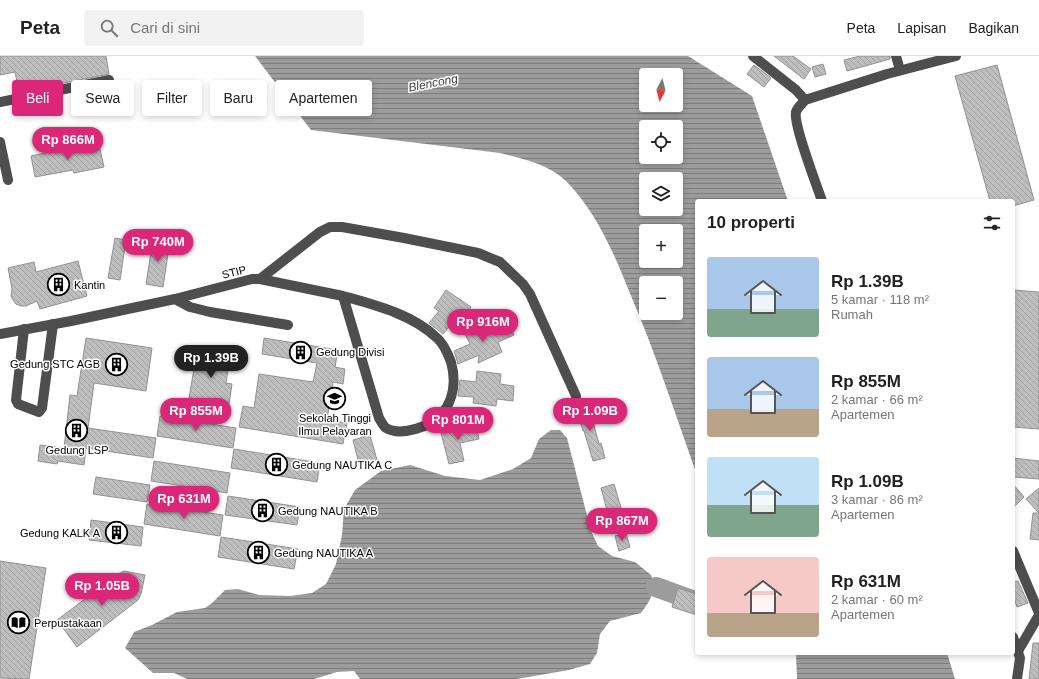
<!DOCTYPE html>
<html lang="id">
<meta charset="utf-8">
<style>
:root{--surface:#fff;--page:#f2f2f2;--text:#222;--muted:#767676;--line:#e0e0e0;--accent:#db2777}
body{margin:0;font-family:Helvetica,sans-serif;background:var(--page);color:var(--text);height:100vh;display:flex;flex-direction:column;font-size:15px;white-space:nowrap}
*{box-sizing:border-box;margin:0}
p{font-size:13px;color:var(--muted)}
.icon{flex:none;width:22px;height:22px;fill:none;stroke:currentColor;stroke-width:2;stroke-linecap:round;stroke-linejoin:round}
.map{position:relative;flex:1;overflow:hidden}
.panel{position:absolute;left:695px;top:143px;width:320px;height:456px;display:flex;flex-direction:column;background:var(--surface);border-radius:4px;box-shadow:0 2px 6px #0003}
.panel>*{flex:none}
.top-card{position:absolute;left:12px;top:24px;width:380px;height:36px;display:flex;gap:8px}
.needle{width:26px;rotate:187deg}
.controls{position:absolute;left:639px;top:12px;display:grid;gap:8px}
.controls a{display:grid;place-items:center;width:44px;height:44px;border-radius:4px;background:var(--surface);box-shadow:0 2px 6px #0003;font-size:20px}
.price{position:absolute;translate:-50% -34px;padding:0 9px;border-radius:14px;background:var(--accent);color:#fff;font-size:13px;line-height:26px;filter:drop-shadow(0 1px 2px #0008)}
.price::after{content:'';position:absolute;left:50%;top:24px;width:12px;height:9px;margin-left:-6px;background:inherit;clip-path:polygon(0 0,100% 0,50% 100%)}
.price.active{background:#222;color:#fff}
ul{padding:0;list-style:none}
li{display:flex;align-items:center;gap:12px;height:100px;padding:0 12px}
li span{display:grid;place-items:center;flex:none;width:112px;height:80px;border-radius:4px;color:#555}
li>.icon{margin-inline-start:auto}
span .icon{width:48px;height:48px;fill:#fffc;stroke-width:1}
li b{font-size:17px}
h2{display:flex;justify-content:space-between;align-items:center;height:48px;padding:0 12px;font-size:17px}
.chip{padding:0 14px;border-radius:4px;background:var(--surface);box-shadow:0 2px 6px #0003;font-size:14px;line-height:36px}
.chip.active{background:var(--accent);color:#fff}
header{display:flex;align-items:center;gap:24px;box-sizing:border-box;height:56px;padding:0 20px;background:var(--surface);border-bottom:1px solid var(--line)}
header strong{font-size:19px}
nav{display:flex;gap:22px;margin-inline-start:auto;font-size:14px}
.search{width:280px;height:36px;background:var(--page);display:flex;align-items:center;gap:10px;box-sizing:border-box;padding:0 14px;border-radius:4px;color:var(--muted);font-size:15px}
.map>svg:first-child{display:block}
.water{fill:url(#water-rules);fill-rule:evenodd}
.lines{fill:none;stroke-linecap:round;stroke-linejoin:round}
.river{stroke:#9c9c9c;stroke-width:20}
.building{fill:url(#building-back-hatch);stroke:#929292}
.minor{stroke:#4e4e4e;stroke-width:10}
.labels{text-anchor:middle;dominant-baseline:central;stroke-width:3;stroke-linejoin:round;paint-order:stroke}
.street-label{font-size:11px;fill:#000;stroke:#fff}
.poi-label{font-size:11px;fill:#000;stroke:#fff;text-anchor:start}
.water-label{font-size:12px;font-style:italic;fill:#3d3d3d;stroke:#fff}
</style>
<header>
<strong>Peta</strong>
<div class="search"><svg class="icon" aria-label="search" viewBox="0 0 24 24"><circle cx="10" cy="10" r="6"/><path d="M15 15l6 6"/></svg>Cari di sini</div>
<nav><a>Peta</a><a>Lapisan</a><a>Bagikan</a></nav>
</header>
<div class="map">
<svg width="1039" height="623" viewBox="0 0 1039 623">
<defs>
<pattern id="water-rules" width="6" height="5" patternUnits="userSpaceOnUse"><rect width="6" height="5" fill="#9c9c9c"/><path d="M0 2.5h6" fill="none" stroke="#7d7d7d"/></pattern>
<pattern id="building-back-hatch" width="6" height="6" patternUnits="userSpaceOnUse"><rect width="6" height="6" fill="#bebebe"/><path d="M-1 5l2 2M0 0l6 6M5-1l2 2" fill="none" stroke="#a2a2a2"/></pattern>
</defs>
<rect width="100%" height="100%" fill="#fff"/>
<g class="water">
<path d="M255,0h433l64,40 36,105h-91v274c-22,-61 -42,-124 -68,-184 -15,-38 -34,-81 -63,-110 -18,-17 -43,-22 -66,-28l-189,-23zM646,19h30v30h-30zM646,71h30v30h-30zM646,123h30v30h-30zM646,175h30v30h-30zM646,227h30v30h-30z"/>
<polygon points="551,374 560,374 567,382 591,475 598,490 612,500 635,506 651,519 656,531 648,547 641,557 610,565 600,578 597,597 590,608 569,614 517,623 360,623 354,615 337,616 314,623 187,623 174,617 153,617 125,592 134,576 152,569 177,556 205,552 212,547 225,534 238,533 259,539 290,540 312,537 326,528 336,508 342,479 344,453 355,434 381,415 410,409 445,420 480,424 513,413 531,402 539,383"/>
<polygon points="796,597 947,597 955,623 797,623"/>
</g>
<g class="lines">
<polyline class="river" points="656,531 697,546"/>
</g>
<g class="building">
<polygon points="0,0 106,0 109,18 19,36 15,16 0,19"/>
<polygon points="774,0 793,0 811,13 804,23"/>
<polygon points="860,0 890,0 890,3 847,15 844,4"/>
<polygon points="823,8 826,18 815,21 812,11"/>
<polygon points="754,9 771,22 764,31 747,18"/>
<polygon points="997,9 1034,144 1013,150 1013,145 990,145 955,20"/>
<polygon points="99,89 104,111 74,117 73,114 35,121 31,100 64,93 65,95"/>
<polygon points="115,182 126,184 120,224 108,222"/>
<polygon points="153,183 170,185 163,231 146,228"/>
<polygon points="78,205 87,240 40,253 37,245 26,250 21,250 16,248 13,244 11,240 12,233 8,212 34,206 36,216"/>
<polygon points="446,234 471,251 459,269 454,265 443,278 429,267 439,255 434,252"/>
<polygon points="1013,234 1039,236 1039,373 1013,371"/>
<polygon points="508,266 514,279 498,286 502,296 478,307 479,299 458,308 454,295 470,288 464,276 483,267 487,275"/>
<polygon points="86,282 152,292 146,335 94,327 88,372 156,382 153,402 86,392 84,409 58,405 57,408 38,405 40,389 64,392 70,339 77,340"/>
<polygon points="264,282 338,294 335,311 345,313 343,328 333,326 327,364 347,367 343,388 239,371 243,350 254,352 259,318 313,326 317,307 262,298"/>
<polygon points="197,295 230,301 226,327 232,328 229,348 189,342"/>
<polygon points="477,315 501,318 500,328 514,330 513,345 497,343 496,350 473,347 474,341 458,340 460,324 476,326"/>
<polygon points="588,347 599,388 601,387 605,402 593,405 584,375 583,375 576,351"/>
<polygon points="160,360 236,372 233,392 157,380"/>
<polygon points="476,367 479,383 460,387 464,405 449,408 440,373 455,369 456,372"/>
<polygon points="370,379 377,404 359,408 353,384"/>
<polygon points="234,393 320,407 317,426 231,412"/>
<polygon points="1013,402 1039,405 1039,423 1013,421"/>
<polygon points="154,405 230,417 227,437 151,425"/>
<polygon points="96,421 150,429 147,446 93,438"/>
<polygon points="614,428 622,455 608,458 601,432"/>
<polygon points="1013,428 1024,441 1013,452"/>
<polygon points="1039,432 1039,457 1026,443"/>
<polygon points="228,440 300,451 297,469 225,459"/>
<polygon points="147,448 223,459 220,480 144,468"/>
<polygon points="1033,457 1039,457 1039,484 1030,483"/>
<polygon points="91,464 143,471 141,490 89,484"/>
<polygon points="626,477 630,491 619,495 615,480"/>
<polygon points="221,481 298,493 294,513 218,501"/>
<polygon points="0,505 46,512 29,623 0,622"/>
<polygon points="124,515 145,519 141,538 138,544 77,591 57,564 118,518"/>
<polygon points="1018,525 1028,547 1017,551 1013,540 1013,526"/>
<polygon points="678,532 697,538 697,559 672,551"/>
<polygon points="1033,587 1039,587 1039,623 1029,623"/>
</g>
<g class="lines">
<g class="minor">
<polyline points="753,0 796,34 805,44 887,18 956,0"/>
<polyline points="896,0 900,14"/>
<path d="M805,44c-3,4 -8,8 -9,12 -3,12 21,74 26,89"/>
<polyline points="0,46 109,24"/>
<polyline points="0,86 8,124"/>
<polyline points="260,223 320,176 330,171 342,171 404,182 478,197 500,206 523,228 530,238 576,340"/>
<polyline points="175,243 190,251 210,256 288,269"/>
<polyline points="24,273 16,344 18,348 39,356 42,352 53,268"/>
<path d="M0,278l71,-13 104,-22 77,-20h8l83,17 36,122c2,3 4,8 7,10 15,9 46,-2 56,-14 12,-15 14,-34 9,-52 -3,-8 -8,-19 -14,-24 -25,-24 -62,-33 -94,-42"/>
<polyline points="1013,495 1039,557"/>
<polyline points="1013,581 1020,602 1017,623"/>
<polyline points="1018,595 1039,559"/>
</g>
</g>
<defs>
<symbol id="building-ring" viewBox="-11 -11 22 22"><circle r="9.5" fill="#fff" stroke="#000" stroke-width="1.5"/><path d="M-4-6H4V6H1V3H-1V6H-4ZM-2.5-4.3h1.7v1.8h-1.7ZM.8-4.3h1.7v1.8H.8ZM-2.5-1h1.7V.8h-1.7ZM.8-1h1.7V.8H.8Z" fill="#000"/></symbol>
<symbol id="university-ring" viewBox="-11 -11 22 22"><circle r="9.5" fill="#fff" stroke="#000" stroke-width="1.5"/><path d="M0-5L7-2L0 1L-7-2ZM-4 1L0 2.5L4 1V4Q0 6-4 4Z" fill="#000"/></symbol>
<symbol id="library-ring" viewBox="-11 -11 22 22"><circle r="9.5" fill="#fff" stroke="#000" stroke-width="1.5"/><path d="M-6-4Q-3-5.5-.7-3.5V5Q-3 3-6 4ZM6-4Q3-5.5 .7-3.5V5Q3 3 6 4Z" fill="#000"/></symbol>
</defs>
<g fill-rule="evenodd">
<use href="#building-ring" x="46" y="216" width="25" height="25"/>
<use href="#building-ring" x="288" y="284" width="25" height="25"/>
<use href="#building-ring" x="104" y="296" width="25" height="25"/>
<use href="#university-ring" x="322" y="330" width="25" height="25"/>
<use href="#building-ring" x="64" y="362" width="25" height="25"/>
<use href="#building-ring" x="264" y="396" width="25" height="25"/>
<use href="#building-ring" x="250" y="442" width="25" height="25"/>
<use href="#building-ring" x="104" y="464" width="25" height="25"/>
<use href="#building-ring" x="246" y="484" width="25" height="25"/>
<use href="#library-ring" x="6" y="554" width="25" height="25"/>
</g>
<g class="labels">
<g class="street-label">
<text transform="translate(234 216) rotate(-14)">STIP</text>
</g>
<g class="poi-label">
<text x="74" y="229">Kantin</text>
<text x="316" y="296">Gedung Divisi</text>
<text x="100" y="308" text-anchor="end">Gedung STC AGB</text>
<text x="335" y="362" text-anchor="middle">Sekolah Tinggi<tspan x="335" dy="13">Ilmu Pelayaran</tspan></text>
<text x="77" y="394" text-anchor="middle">Gedung LSP</text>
<text x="292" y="409">Gedung NAUTIKA C</text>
<text x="278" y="455">Gedung NAUTIKA B</text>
<text x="100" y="477" text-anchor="end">Gedung KALK A</text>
<text x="274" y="497">Gedung NAUTIKA A</text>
<text x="34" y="567">Perpustakaan</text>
</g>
<g class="water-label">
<text transform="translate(433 27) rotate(-11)">Blencong</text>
</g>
</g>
</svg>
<div class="controls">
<a><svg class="needle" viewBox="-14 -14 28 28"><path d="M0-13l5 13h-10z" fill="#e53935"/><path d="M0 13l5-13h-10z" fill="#767676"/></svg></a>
<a><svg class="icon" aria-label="locate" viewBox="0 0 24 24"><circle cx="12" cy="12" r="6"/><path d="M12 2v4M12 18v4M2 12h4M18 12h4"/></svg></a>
<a><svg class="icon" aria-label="layers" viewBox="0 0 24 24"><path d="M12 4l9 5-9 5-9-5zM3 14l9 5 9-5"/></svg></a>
<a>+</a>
<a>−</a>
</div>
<b class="price" style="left:68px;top:105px">Rp 866M</b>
<b class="price" style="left:158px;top:207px">Rp 740M</b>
<b class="price" style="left:483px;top:287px">Rp 916M</b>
<b class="price active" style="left:211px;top:323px">Rp 1.39B</b>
<b class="price" style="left:196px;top:376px">Rp 855M</b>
<b class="price" style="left:590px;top:376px">Rp 1.09B</b>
<b class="price" style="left:458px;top:385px">Rp 801M</b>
<b class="price" style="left:184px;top:464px">Rp 631M</b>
<b class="price" style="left:622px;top:486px">Rp 867M</b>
<b class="price" style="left:102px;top:551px">Rp 1.05B</b>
<div class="top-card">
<a class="chip active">Beli</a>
<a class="chip">Sewa</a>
<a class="chip">Filter</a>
<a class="chip">Baru</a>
<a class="chip">Apartemen</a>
</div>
<section class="panel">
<h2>10 properti<svg class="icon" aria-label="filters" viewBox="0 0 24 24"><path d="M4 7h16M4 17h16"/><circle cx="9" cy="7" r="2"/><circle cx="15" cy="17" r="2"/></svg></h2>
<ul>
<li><span style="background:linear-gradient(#a9c7e8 65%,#7fa58c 0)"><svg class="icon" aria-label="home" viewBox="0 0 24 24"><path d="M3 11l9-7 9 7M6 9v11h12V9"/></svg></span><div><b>Rp 1.39B</b><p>5 kamar · 118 m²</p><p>Rumah</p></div></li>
<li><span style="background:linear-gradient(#a9c7e8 65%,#b9a48a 0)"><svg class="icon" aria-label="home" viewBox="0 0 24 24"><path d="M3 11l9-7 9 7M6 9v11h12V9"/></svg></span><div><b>Rp 855M</b><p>2 kamar · 66 m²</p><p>Apartemen</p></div></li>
<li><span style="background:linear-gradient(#bfe0f5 60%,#7fa58c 0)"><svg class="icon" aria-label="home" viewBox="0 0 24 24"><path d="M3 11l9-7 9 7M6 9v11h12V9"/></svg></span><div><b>Rp 1.09B</b><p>3 kamar · 86 m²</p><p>Apartemen</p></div></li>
<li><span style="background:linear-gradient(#f6c9c9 70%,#b9a48a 0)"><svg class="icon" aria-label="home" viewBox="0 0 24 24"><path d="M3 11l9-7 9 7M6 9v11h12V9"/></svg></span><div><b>Rp 631M</b><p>2 kamar · 60 m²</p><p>Apartemen</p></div></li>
</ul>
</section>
</div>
